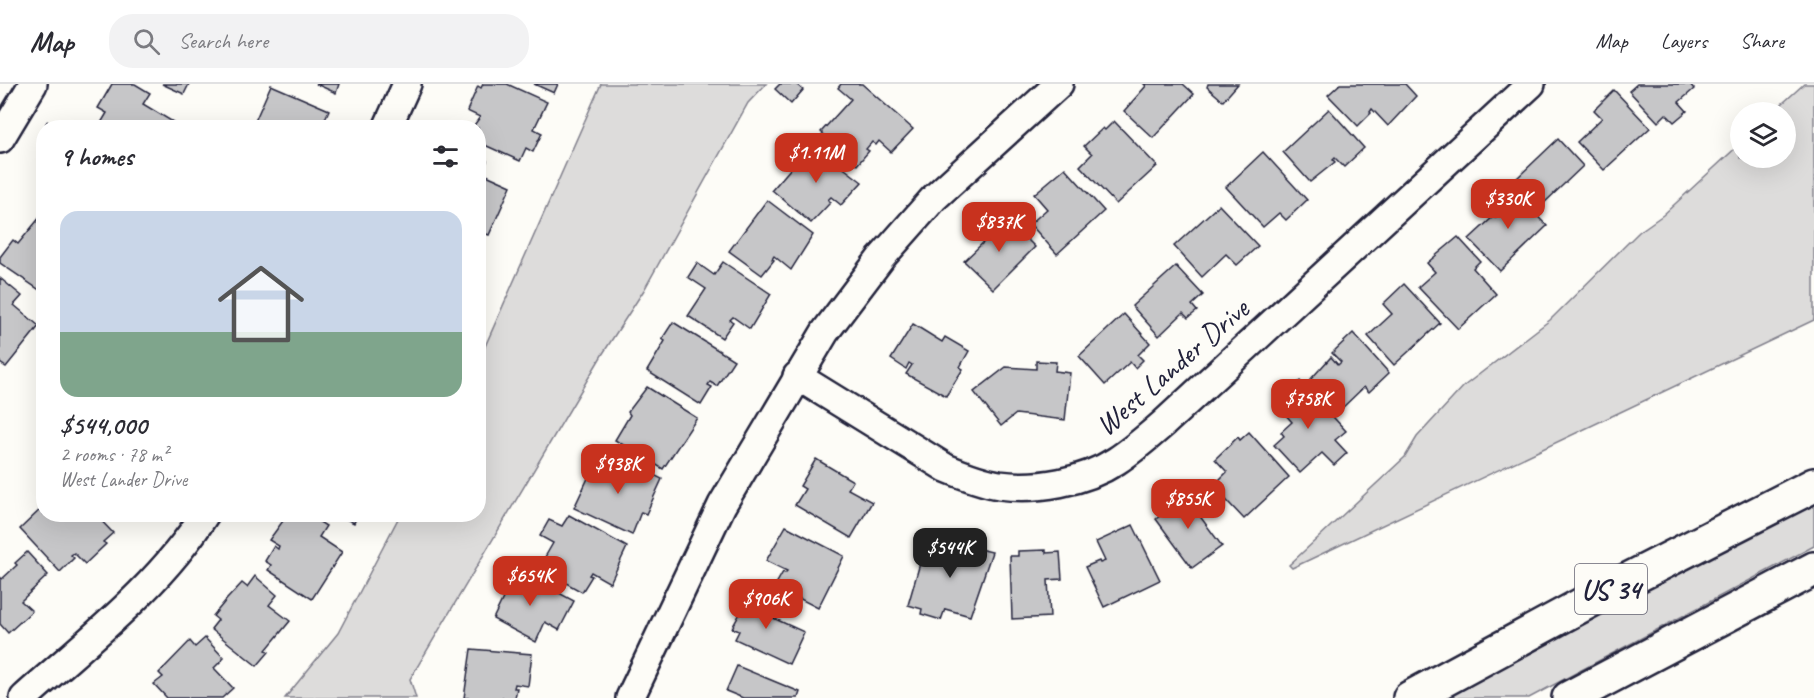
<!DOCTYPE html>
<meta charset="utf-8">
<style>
:root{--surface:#fff;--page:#f2f2f3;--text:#2b2b33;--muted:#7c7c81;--line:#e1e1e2;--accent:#c8321e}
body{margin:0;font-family:Caveat,sans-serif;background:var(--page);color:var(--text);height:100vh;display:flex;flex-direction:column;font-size:22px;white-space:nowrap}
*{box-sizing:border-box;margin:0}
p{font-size:20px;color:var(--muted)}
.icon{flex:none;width:33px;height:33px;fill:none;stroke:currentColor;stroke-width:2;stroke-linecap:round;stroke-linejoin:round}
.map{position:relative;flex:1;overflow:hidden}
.side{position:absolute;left:36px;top:36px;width:450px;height:402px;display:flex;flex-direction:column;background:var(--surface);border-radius:24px;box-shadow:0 6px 24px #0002}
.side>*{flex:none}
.tools{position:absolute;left:1730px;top:18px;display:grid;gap:12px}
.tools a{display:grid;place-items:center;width:66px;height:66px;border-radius:50%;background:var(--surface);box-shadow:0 6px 24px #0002;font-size:30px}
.price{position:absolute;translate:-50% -51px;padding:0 14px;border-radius:12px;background:var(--accent);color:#fff;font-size:20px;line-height:39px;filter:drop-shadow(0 2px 3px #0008)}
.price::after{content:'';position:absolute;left:50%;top:36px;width:18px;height:14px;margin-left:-9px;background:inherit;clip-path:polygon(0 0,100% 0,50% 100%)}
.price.active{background:#222;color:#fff}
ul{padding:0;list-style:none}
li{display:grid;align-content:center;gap:12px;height:318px;padding:0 24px}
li+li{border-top:2px solid var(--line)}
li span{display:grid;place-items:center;height:186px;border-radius:18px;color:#555}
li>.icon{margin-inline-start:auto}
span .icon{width:108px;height:108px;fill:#fffc;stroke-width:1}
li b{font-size:26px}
h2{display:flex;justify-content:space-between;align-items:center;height:72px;padding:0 24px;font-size:26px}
header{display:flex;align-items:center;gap:36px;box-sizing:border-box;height:84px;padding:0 30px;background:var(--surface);border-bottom:2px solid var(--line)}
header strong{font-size:28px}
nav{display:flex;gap:33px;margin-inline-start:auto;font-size:21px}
.search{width:420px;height:54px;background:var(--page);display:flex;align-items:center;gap:15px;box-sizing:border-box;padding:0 21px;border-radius:24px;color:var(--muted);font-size:22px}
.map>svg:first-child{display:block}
.green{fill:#dddcdb;stroke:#807f8b;stroke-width:1.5}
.building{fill:#c6c6c8;stroke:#22223b;stroke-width:1.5}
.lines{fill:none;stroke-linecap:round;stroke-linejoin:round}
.minor-casing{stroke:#22223b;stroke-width:32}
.primary-casing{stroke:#22223b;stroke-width:38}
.path{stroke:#22223b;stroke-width:4;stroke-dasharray:1.5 4.5;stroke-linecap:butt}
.minor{stroke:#fdfcf7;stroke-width:27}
.primary{stroke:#fdfcf7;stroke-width:33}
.labels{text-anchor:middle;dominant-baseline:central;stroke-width:4.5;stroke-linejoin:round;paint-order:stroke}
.shield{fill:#fdfcf7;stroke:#646373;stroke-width:1.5}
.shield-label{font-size:28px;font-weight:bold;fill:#22223b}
.street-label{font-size:30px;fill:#22223b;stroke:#fdfcf7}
</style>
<header>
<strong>Map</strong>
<div class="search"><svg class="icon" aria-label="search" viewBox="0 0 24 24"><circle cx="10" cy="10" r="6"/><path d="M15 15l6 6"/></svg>Search here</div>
<nav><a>Map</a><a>Layers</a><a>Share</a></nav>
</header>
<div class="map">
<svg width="1814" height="614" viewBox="0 0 1814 614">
<rect width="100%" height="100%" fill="#fdfcf7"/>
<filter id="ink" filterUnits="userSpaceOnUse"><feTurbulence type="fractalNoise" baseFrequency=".0167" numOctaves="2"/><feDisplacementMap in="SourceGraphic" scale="12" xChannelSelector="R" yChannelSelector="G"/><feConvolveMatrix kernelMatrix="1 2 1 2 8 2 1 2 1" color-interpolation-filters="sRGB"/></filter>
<g filter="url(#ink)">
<g class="green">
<polygon points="601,0 766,0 748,19 644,206 602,271 410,595 416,614 285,614 338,549 400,431 478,430 479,276"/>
<polygon points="1804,0 1814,0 1814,236 1292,484 1289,481 1405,373 1417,353 1464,302 1550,236 1639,148 1663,131 1740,60 1740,74 1785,74 1785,28 1773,28"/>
<polygon points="1814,418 1814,462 1529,614 1444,614 1630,512"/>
</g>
<g class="building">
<polygon points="112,0 135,0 150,9 143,20 173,38 170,44 98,44 107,29 98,24"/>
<polygon points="162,0 189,0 184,10"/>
<polygon points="316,0 339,0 336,9"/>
<polygon points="483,0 507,0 547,18 534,45 542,49 533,68 526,64 520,77 478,58 478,44 472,44 480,33 467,27 478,2 481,4"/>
<polygon points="534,0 558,0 554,9"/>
<polygon points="780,0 796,0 803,6 791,20 775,5"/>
<polygon points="841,0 862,0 913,45 891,68 879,57 876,61 872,58 866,65 869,67 857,81 821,48 851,15 838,4"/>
<polygon points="1144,0 1183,0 1194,10 1153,54 1124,27 1146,2"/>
<polygon points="1208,0 1238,0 1223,17 1207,3"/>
<polygon points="1340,0 1405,0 1416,12 1388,42 1372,25 1370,28 1371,29 1358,42 1328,11"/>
<polygon points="1637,0 1690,0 1694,5 1679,18 1687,27 1674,38 1666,30 1658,38 1629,7"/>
<polygon points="271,1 329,26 321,44 252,44"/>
<polygon points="1614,6 1650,44 1604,86 1577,58 1602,34 1594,26"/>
<polygon points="1329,25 1364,64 1344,83 1335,74 1333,76 1335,78 1310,98 1283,68"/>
<polygon points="1114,37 1157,82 1116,120 1080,82 1092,70 1084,62 1103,44 1105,46"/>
<polygon points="1558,55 1583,82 1542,121 1517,94"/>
<polygon points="812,60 862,98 841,121 831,113 828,116 831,118 811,139 772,106"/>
<polygon points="1263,68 1307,116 1286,136 1279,129 1263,143 1226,103"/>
<polygon points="478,73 487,77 482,89 511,102 489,151 478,147"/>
<polygon points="1065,84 1104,127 1057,170 1030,140 1047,125 1034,110"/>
<polygon points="1509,103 1547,142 1500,187 1469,155 1493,133 1495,134 1497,132 1488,123"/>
<polygon points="767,116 813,151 791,186 774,172 772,175 774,176 762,191 729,167"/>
<polygon points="1219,121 1258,162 1237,181 1226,170 1202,193 1174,162"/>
<polygon points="41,132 44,134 44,209 0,179 0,173 13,156 18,160"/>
<polygon points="1007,135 1035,163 993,205 964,177 988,154 983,148 991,141 996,146"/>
<polygon points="1458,153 1480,177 1473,184 1496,210 1458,245 1418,203 1435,188 1427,179"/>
<polygon points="723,178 771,210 750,245 733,233 730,236 733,238 722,254 688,232 706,205 688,193 697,179 714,191"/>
<polygon points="1176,182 1203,211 1192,221 1197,227 1188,234 1183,229 1159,252 1132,222"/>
<polygon points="0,194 22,212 14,221 39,242 6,283 0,279"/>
<polygon points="1404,200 1440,239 1394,281 1368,252 1392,230 1383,220"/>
<polygon points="1124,230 1150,259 1138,271 1143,276 1135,284 1130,278 1105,301 1079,272"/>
<polygon points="673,238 734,276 717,302 710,298 708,301 712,303 701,321 647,287 665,257 662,255"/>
<polygon points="913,240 942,258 945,253 969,267 960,283 963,285 946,312 906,290 912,281 909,279 906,285 891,275"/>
<polygon points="1353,249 1389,289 1369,308 1364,303 1339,327 1310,296 1331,273 1338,281 1341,278 1332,269"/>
<polygon points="1036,277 1056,278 1055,287 1070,289 1065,336 1016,330 1001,342 974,308 1006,283 1036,285"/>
<polygon points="1300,297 1346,347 1335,356 1347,369 1334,381 1322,369 1300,389 1274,361 1284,352 1281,348 1292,338 1276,320"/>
<polygon points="647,303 697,334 663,385 615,356 630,331 628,328"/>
<polygon points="1249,348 1289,393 1244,435 1213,402 1227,388 1215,375 1238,353 1240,356"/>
<polygon points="598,373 630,388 634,381 662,395 646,430 641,428 632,451 574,424"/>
<polygon points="816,375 853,397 848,405 872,418 851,454 795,421 805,405 800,402"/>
<polygon points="1182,408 1222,462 1192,484 1156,435 1162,430 1159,425"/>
<polygon points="44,422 44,430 95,430 113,449 103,458 106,460 85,480 74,469 71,471 74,474 60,488 20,445"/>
<polygon points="288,430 307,430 326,442 319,453 342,468 312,515 268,486 271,481 265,477 274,462 278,465 279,462 269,456"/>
<polygon points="336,430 358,430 354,439"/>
<polygon points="569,431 627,463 610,499 591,488 589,491 592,492 582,508 543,486 550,475 545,473 553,459 540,452 549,436 562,442"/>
<polygon points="1133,441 1160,496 1104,523 1085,483 1099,477 1100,479 1105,477 1096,458"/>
<polygon points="786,442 844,472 818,524 775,502 783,488 785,489 787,487 766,477"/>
<polygon points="953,454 980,462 979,465 992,468 970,532 945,525 941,536 921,530 922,525 908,521 925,462 946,468 943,476 946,477"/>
<polygon points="1046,466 1046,469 1060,468 1062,495 1048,496 1050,533 1012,535 1010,472 1018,472 1018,467"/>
<polygon points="27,468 48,491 21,517 32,527 8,549 0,540 0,493 2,495 17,481 15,479"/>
<polygon points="505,485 543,507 546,502 574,517 559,546 545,538 536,558 493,535 506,508 496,502"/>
<polygon points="255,492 277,511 269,521 290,537 266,566 269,568 257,582 211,545 218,536 213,532 227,515 242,499 247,503"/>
<polygon points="752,508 777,519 771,533 804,548 789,580 735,555 739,547 732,544"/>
<polygon points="205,554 224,574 214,584 233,604 222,614 167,614 154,600 163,593 159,589 190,557 195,563"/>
<polygon points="471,565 532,570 528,602 515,600 514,604 517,604 515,614 464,614"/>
<polygon points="737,582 800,608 798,614 743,614 726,607"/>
</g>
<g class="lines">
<defs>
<g id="minor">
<polyline points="387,44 407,0"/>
<polyline points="0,55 33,0"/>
<path d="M797,292l149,92c17,7 35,14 53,17 38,5 85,-3 117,-24 17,-11 32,-24 48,-38l367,-339"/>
<path d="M24,614c63,-57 135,-111 181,-184"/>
<polyline points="630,614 722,421 825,248 881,174 934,114 1059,0"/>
</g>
<g id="primary">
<polyline points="1410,614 1628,496 1814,401"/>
<polyline points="1569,614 1814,485"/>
</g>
</defs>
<use href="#minor" class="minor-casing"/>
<use href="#primary" class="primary-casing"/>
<polyline class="path" points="46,38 55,44"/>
<use href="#minor" class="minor"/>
<use href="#primary" class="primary"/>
</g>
</g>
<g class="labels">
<rect class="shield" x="1575" y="480" width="72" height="50" rx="4.5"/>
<g class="shield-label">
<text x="1611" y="505">US 34</text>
</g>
<g class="street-label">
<text transform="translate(1172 283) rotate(-41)">West Lander Drive</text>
</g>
</g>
</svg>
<div class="tools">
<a><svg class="icon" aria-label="layers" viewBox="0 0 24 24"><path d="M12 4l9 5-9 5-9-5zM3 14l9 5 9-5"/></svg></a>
</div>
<b class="price" style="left:816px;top:100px">$1.11M</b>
<b class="price" style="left:1508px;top:146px">$330K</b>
<b class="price" style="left:999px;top:169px">$837K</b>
<b class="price" style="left:1308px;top:346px">$758K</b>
<b class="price" style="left:618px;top:411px">$938K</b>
<b class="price" style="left:1188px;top:446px">$855K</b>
<b class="price active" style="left:950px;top:495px">$544K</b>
<b class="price" style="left:530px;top:523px">$654K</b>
<b class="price" style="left:766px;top:546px">$906K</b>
<section class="side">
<h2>9 homes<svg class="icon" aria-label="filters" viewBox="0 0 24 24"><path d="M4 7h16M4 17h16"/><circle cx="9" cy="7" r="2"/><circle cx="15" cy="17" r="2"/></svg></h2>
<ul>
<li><span style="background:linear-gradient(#c9d6e8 65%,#7fa58c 0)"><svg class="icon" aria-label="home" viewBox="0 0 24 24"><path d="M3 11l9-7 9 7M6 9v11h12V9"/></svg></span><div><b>$544,000</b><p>2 rooms · 78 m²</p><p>West Lander Drive</p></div></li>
</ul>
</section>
</div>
